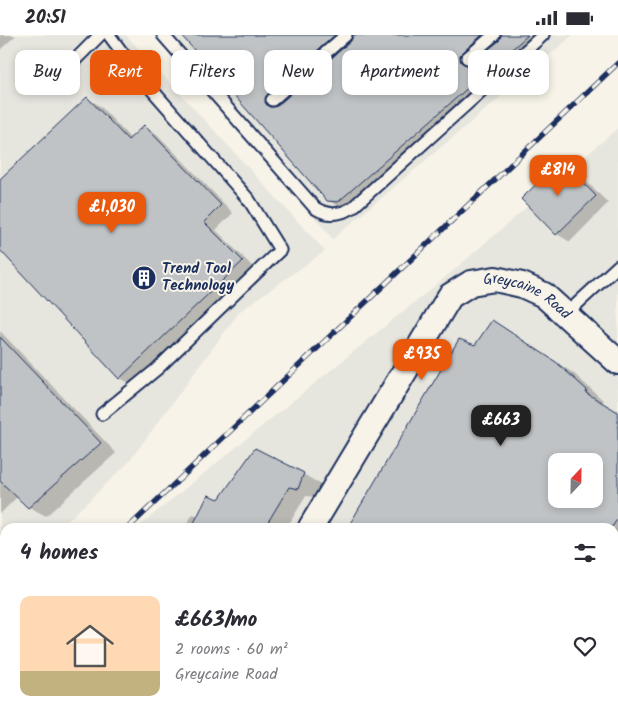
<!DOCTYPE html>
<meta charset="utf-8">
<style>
:root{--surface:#fff;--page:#f2f2f3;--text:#2b2b33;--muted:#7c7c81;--line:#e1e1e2;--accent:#ea580c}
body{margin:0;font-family:Kalam,sans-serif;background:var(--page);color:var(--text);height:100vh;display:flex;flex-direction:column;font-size:19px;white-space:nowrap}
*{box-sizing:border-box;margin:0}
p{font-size:16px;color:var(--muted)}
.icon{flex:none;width:28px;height:28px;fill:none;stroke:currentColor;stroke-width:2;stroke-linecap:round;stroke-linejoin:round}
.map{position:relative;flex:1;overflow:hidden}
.sheet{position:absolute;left:0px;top:488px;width:619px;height:196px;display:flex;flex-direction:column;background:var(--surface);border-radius:15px 15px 0 0;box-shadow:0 2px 8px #0003}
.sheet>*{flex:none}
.top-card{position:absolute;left:15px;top:15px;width:589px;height:45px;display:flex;gap:10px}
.needle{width:32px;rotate:22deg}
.tools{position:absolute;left:548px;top:418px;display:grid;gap:10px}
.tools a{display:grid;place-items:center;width:55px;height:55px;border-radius:10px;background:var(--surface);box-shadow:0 2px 8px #0003;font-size:25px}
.price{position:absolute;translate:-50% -42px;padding:0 11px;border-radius:10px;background:var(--accent);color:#fff;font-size:16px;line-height:32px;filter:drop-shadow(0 1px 2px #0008)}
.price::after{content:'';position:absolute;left:50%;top:30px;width:15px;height:11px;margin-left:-8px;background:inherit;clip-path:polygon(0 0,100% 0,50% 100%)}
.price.on{background:#222;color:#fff}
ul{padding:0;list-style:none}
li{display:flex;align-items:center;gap:15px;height:125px;padding:0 20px}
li+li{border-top:1px solid var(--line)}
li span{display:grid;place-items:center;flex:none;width:140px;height:100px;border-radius:10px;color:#555}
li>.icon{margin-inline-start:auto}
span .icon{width:60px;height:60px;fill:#fffc;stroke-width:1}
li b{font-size:21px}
h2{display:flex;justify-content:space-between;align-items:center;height:60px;padding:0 20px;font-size:21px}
.tag{padding:0 18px;border-radius:10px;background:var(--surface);box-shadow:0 2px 8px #0003;font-size:18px;line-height:45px}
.tag.on{background:var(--accent);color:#fff}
.status{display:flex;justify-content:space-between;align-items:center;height:35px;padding:0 25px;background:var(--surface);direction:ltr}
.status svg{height:14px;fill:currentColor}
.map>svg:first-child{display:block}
.built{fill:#e6e5de;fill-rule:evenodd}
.shadow{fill:#0003;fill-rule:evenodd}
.building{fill:#c0c3c5;stroke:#1b2f5e;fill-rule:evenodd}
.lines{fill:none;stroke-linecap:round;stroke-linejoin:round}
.service-casing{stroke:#1b2f5e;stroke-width:15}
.minor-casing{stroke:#1b2f5e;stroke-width:28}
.service{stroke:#f7f3e8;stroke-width:11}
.minor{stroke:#f7f3e8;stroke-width:24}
.rail-casing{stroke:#1b2f5e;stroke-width:5.5}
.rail{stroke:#f7f3e8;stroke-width:4;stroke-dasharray:11;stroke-linecap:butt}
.labels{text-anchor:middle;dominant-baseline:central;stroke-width:4;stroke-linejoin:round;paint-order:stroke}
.poi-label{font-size:15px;font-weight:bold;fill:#1b2f5e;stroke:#f7f3e8;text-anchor:start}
.street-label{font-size:15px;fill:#1b2f5e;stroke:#f7f3e8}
</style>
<div class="status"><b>20:51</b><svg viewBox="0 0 49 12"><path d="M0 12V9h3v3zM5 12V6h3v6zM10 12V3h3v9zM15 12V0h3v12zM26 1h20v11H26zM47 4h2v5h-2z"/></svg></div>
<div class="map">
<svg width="618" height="683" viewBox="0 0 618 683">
<rect width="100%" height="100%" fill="#f7f3e8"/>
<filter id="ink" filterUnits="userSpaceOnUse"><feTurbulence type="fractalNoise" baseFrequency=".02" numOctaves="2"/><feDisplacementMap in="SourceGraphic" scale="10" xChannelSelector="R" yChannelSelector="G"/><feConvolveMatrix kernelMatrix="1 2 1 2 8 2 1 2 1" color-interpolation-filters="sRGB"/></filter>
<g filter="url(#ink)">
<g class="built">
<polygon points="0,0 126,0 325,216 240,276 128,428 61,492 5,492 5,546 0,551"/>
<polygon points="161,0 573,0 333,204"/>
<path d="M618,93v590h-618v-43l5,-5v44h609v-187h-476l315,-256zM556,426h38v38h-38z"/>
</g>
<g class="shadow">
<polygon points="0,0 16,0 0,15"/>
<polygon points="194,0 552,0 353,175 343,174 328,165"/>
<polygon points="87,63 100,71 131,104 144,91 157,99 233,178 216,195 255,234 133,350 120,343 0,214 0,146"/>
<polygon points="561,126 574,134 608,168 570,207 557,199 523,164"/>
<polygon points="0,296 116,418 46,481 29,472 18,461 0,479"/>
<path d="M509,297l64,41 31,28 -2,3 16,9v143l-4,8v-37h-265l111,-186 16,5zM556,426h38v38h-38z"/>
<polygon points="303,439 320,449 315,462 306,461 287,492 185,492 193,479 199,481 220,465"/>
<polygon points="239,679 572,679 578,683 236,683"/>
</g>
<g class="building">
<polygon points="181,0 335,0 267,60 265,67 269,72 273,72 277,71 351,6 353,0 482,0 460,20 461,27 468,30 499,6 501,0 528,0 338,167 327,166"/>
<polygon points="87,62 128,105 144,90 221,170 204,187 243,226 119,344 0,215 0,144"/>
<polygon points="561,125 596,161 556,200 521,164"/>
<path d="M492,285l64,42 31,28 -1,3 32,19v106l-6,9h-264l111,-188 16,6zM556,426h38v38h-38z"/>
<polygon points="0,302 101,408 28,473 0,446"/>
<polygon points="255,413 304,438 298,454 289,452 265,492 192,492 208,460 219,464"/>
</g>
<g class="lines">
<defs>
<g id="service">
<path d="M163,0l152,173c13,8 24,7 37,0l191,-173"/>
<polyline points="467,23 494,0"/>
<polyline points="60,40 100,0"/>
<polyline points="272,65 346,0"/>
<polyline points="566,279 618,231"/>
<polyline points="102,379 157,334 280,215 249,165 139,40 109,0"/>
<polyline points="0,514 1,513"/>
<polyline points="91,679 98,683"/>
<polyline points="73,683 77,679"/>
</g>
<g id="minor">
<path id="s1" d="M311,492l139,-231 21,-13 24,-4 27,6 22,10 74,67"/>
<polyline points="614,653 618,646"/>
<polyline points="196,683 199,679"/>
<polyline points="596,683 598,679"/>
</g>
</defs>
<use href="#service" class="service-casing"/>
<use href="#minor" class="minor-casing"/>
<use href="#service" class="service"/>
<use href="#minor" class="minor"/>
<defs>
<g id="rail">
<polyline points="129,492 618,28"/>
<polyline points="0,615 5,610"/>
</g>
</defs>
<use href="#rail" class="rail-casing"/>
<use href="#rail" class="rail"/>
</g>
</g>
<defs>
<symbol id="building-disc" viewBox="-11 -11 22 22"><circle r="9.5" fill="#1b2f5e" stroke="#f7f3e8"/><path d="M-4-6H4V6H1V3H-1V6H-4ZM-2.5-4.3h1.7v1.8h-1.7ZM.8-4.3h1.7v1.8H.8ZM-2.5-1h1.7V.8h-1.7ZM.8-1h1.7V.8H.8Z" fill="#fff"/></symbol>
</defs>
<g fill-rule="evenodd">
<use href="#building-disc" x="130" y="229" width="28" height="28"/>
</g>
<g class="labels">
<g class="poi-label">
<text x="162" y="234">Trend Tool<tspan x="162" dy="17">Technology</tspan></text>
</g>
<g class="street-label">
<text stroke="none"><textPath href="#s1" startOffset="355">Greycaine Road</textPath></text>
</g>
</g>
</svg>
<div class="tools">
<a><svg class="needle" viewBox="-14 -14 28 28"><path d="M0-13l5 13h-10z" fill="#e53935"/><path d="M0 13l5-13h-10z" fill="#7c7c81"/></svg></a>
</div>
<b class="price" style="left:558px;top:162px">£814</b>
<b class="price" style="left:112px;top:199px">£1,030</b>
<b class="price" style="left:422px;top:346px">£935</b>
<b class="price on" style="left:501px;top:412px">£663</b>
<div class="top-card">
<a class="tag">Buy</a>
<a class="tag on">Rent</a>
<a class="tag">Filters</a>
<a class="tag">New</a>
<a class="tag">Apartment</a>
<a class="tag">House</a>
</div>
<section class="sheet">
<h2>4 homes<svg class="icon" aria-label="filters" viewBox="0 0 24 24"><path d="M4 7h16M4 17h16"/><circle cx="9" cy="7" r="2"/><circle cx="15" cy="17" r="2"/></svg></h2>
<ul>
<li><span style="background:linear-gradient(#ffd9b3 75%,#c2b280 0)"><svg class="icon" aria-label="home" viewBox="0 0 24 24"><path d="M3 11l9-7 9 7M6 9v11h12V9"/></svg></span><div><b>£663/mo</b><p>2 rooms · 60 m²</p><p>Greycaine Road</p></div><svg class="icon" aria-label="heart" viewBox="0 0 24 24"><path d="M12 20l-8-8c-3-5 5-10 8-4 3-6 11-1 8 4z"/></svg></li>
</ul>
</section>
</div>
